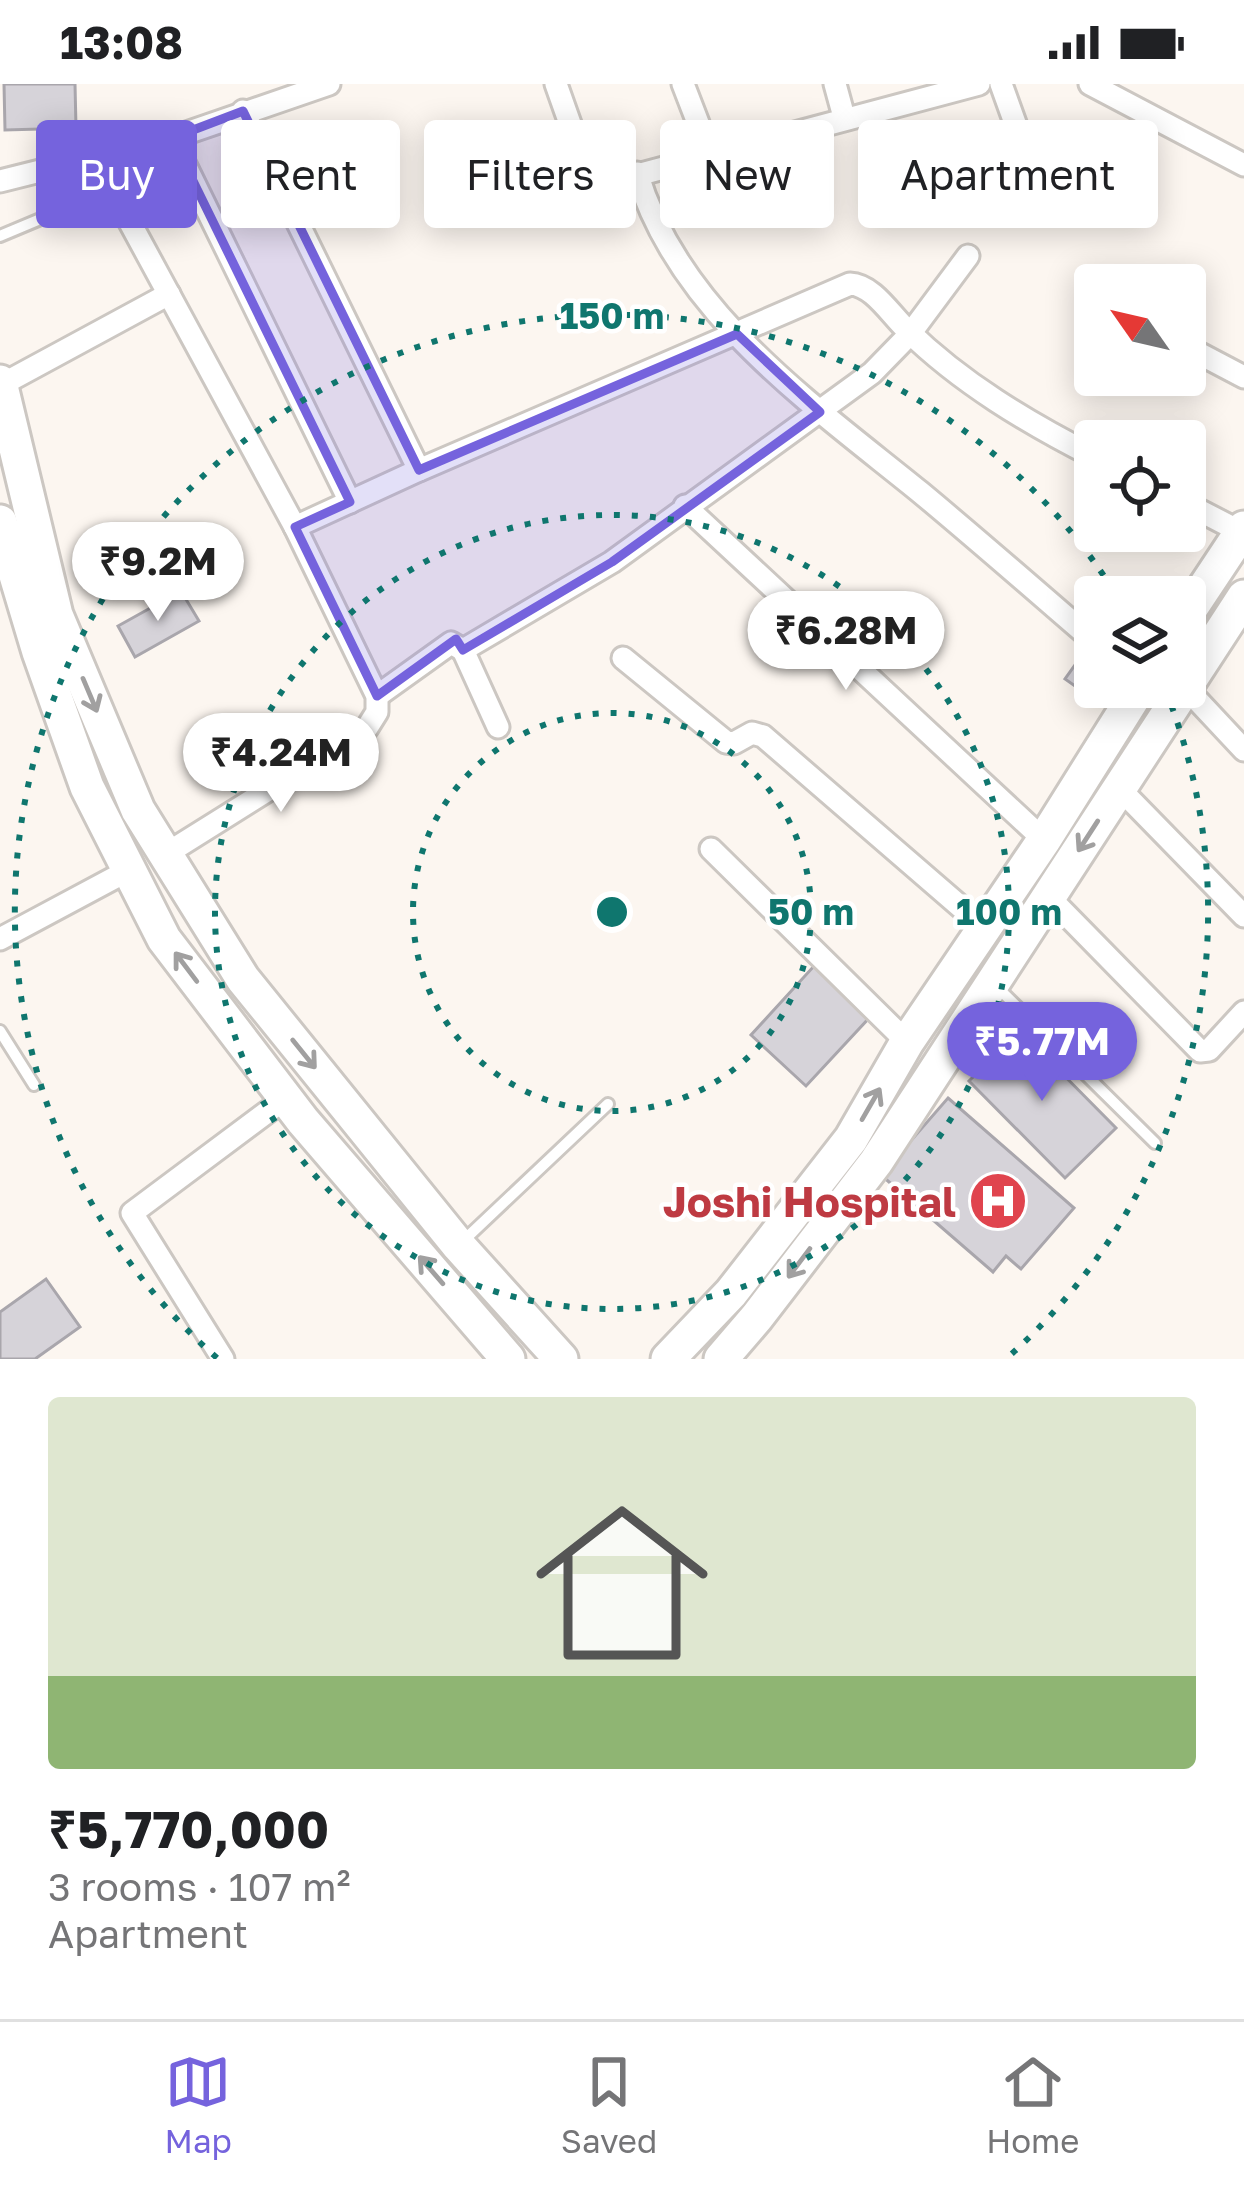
<!DOCTYPE html>
<meta charset="utf-8">
<style>
:root{--surface:#fff;--page:#f2f2f2;--text:#202124;--muted:#757577;--line:#e0e0e0;--accent:#7563dd}
body{margin:0;font-family:"Golos Text",sans-serif;background:var(--page);color:var(--text);height:100vh;display:flex;flex-direction:column;font-size:45px;white-space:nowrap}
*{box-sizing:border-box;margin:0}
p{font-size:39px;color:var(--muted)}
.icon{flex:none;width:66px;height:66px;fill:none;stroke:currentColor;stroke-width:2;stroke-linecap:round;stroke-linejoin:round}
.map{position:relative;height:1275px;overflow:hidden}
.side{display:flex;flex-direction:column;background:var(--surface);flex:1}
.side>*{flex:none}
.banner{position:absolute;left:36px;top:36px;width:1173px;height:108px;display:flex;gap:24px}
.needle{width:78px;rotate:304deg}
.controls{position:absolute;left:1074px;top:180px;display:grid;gap:24px}
.controls a{display:grid;place-items:center;width:132px;height:132px;border-radius:12px;background:var(--surface);box-shadow:0 6px 30px #0003;font-size:60px}
.price{position:absolute;translate:-50% -102px;padding:0 27px;border-radius:42px;background:#fff;color:#222;font-size:39px;line-height:78px;filter:drop-shadow(0 3px 6px #0008)}
.price::after{content:'';position:absolute;left:50%;top:72px;width:36px;height:27px;margin-left:-18px;background:inherit;clip-path:polygon(0 0,100% 0,50% 100%)}
.price.on{background:var(--accent);color:#fff}
ul{padding:0;list-style:none}
li{display:grid;align-content:center;gap:24px;height:636px;padding:0 48px}
li span{display:grid;place-items:center;height:372px;border-radius:12px;color:#555}
li>.icon{margin-inline-start:auto}
span .icon{width:216px;height:216px;fill:#fffc;stroke-width:1}
li b{font-size:51px}
.pill{padding:0 42px;border-radius:12px;background:var(--surface);box-shadow:0 6px 30px #0003;font-size:42px;line-height:108px}
.pill.on{background:var(--accent);color:#fff}
.status{display:flex;justify-content:space-between;align-items:center;height:84px;padding:0 60px;background:var(--surface);direction:ltr}
.status svg{height:33px;fill:currentColor}
.tab-bar{display:flex;justify-content:space-around;align-items:center;height:168px;border-top:3px solid var(--line);background:var(--surface);font-size:33px;color:var(--muted)}
.tab-bar a{display:grid;justify-items:center;gap:6px}
.tab-bar .on{color:var(--accent)}
.map>svg:first-child{display:block}
.building{fill:#d6d3d9;stroke:#a9a6ac;stroke-width:3}
.lines{fill:none;stroke-linecap:round;stroke-linejoin:round}
.lane-casing{stroke:#ccc7c2;stroke-width:16}
.street-casing{stroke:#ccc7c2;stroke-width:27}
.primary-casing{stroke:#ccc7c2;stroke-width:39}
.lane{stroke:#fff;stroke-width:10}
.street{stroke:#fff;stroke-width:21}
.primary{stroke:#fff;stroke-width:33}
.oneway{stroke:#a1a0a0}
.marked{fill:#7563dd;fill-opacity:0.2;stroke:#7563dd;stroke-width:9;stroke-linejoin:round}
.ring{fill:none;stroke:#0f766e;stroke-width:6;stroke-dasharray:6 12}
.labels{text-anchor:middle;dominant-baseline:central;stroke-width:9;stroke-linejoin:round;paint-order:stroke}
.health-label{font-size:42px;font-weight:bold;fill:#be3a42;stroke:#fff;text-anchor:end}
.centre{fill:#0f766e;stroke:#fff;stroke-width:6}
.ring-label{font-size:36px;text-anchor:middle;font-weight:bold;fill:#0f766e;stroke:#fff;stroke-width:9;stroke-linejoin:round;paint-order:stroke}
</style>
<div class="status"><b>13:08</b><svg viewBox="0 0 49 12"><path d="M0 12V9h3v3zM5 12V6h3v6zM10 12V3h3v9zM15 12V0h3v12zM26 1h20v11H26zM47 4h2v5h-2z"/></svg></div>
<div class="map">
<svg width="1244" height="1275" viewBox="0 0 1244 1275">
<rect width="100%" height="100%" fill="#fcf6f0"/>
<g class="building">
<polygon points="4,0 75,0 76,44 5,46"/>
<polygon points="181,507 199,537 135,573 118,542"/>
<polygon points="1085,567 1095,573 1095,603 1100,603 1092,614 1065,595"/>
<polygon points="814,882 870,933 806,1002 751,951"/>
<polygon points="1020,947 1116,1044 1065,1094 969,997"/>
<polygon points="948,1014 1074,1124 1021,1185 1006,1172 993,1188 881,1091"/>
<polygon points="46,1195 80,1243 35,1275 0,1275 0,1228"/>
</g>
<g class="lines">
<defs>
<g id="lane">
<polyline points="0,152 112,105"/>
<polyline points="998,904 1155,1059"/>
<polyline points="0,947 34,1001"/>
<polyline points="461,1159 608,1020"/>
</g>
<g id="street">
<polyline points="556,0 585,82 593,92 611,98 979,0"/>
<polyline points="683,0 710,70"/>
<polyline points="835,0 844,33"/>
<polyline points="1001,0 1033,89"/>
<polyline points="1090,0 1244,81"/>
<polyline points="243,27 419,386"/>
<polyline points="172,54 350,418"/>
<polyline points="95,74 295,443 377,612 377,628 367,644 166,770"/>
<path d="M637,89c41,139 176,232 283,319 59,49 117,100 175,150"/>
<polyline points="0,97 172,54 329,0"/>
<polyline points="1088,212 1095,216"/>
<polyline points="1185,262 1244,293"/>
<polyline points="1,301 169,210"/>
<polyline points="1185,419 1241,448"/>
<polyline points="685,422 1044,756"/>
<path d="M295,443l124,-57 431,-186c23,1 40,30 57,46 54,53 121,93 188,127"/>
<polyline points="463,566 498,643"/>
<polyline points="623,574 726,658 734,659 752,649 763,652 984,843"/>
<polyline points="1185,603 1244,666"/>
<polyline points="377,612 451,559 463,566 612,478 872,289 910,250 968,172"/>
<polyline points="1119,704 1244,832"/>
<polyline points="711,765 907,958"/>
<polyline points="1049,813 1200,967 1209,966 1244,928"/>
<polyline points="0,855 129,786"/>
<polyline points="223,1275 132,1129 286,1014"/>
</g>
<g id="primary">
<polyline points="0,298 56,531 138,726 243,895 459,1162 561,1275"/>
<polyline points="0,438 39,568 87,703 164,855 303,1037 508,1275"/>
<polyline points="1185,533 1244,444"/>
<polyline points="668,1275 731,1209 851,1055 907,958 1044,756 1140,603"/>
<polyline points="721,1275 757,1233 876,1078 1244,513"/>
</g>
</defs>
<use href="#lane" class="lane-casing"/>
<use href="#street" class="street-casing"/>
<use href="#primary" class="primary-casing"/>
<use href="#lane" class="lane"/>
<use href="#street" class="street"/>
<use href="#primary" class="primary"/>
</g>
<defs><path id="oneway-shaft" d="M-6 0H5M1.5-3L5.5 0L1.5 3" fill="none" stroke-width="1.6" stroke-linecap="round" stroke-linejoin="round" transform="scale(3)"/></defs>
<g class="oneway">
<use href="#oneway-shaft" transform="translate(90 611) rotate(67)"/>
<use href="#oneway-shaft" transform="translate(1088 752) rotate(123)"/>
<use href="#oneway-shaft" transform="translate(186 883) rotate(-127)"/>
<use href="#oneway-shaft" transform="translate(304 970) rotate(51)"/>
<use href="#oneway-shaft" transform="translate(871 1020) rotate(-60)"/>
<use href="#oneway-shaft" transform="translate(799 1179) rotate(127)"/>
<use href="#oneway-shaft" transform="translate(431 1186) rotate(-131)"/>
</g>
<path class="marked" d="M243,27l176,359 318,-136 83,78 -208,150 -149,88 -7,-11 -79,57 -82,-169 55,-25 -178,-364z"/>
<g class="ring">
<circle cx="612" cy="828" r="199"/>
<circle cx="612" cy="828" r="397"/>
<path d="M217 1274A596 596 0 1 1 1117 512M1165 605A596 596 0 0 1 1007 1274"/>
</g>
<defs>
<symbol id="hospital-disc" viewBox="-11 -11 22 22"><circle r="9.5" fill="#e0444e" stroke="#fff"/><path d="M-5-5h3v3.5h4V-5h3V5h-3V1.5h-4V5h-3Z" fill="#fff"/></symbol>
</defs>
<g fill-rule="evenodd">
<use href="#hospital-disc" x="965" y="1084" width="66" height="66"/>
</g>
<g class="labels">
<g class="health-label">
<text x="956" y="1117">Joshi Hospital</text>
</g>
</g>
<circle cx="612" cy="828" r="18" class="centre"/>
<g class="ring-label">
<text x="612" y="245">150 m</text>
<text x="811" y="841">50 m</text>
<text x="1009" y="841">100 m</text>
</g>
</svg>
<div class="controls">
<a><svg class="needle" viewBox="-14 -14 28 28"><path d="M0-13l5 13h-10z" fill="#e53935"/><path d="M0 13l5-13h-10z" fill="#757577"/></svg></a>
<a><svg class="icon" aria-label="locate" viewBox="0 0 24 24"><circle cx="12" cy="12" r="6"/><path d="M12 2v4M12 18v4M2 12h4M18 12h4"/></svg></a>
<a><svg class="icon" aria-label="layers" viewBox="0 0 24 24"><path d="M12 4l9 5-9 5-9-5zM3 14l9 5 9-5"/></svg></a>
</div>
<b class="price" style="left:158px;top:540px">₹9.2M</b>
<b class="price" style="left:846px;top:609px">₹6.28M</b>
<b class="price" style="left:281px;top:731px">₹4.24M</b>
<b class="price on" style="left:1042px;top:1020px">₹5.77M</b>
<div class="banner">
<a class="pill on">Buy</a>
<a class="pill">Rent</a>
<a class="pill">Filters</a>
<a class="pill">New</a>
<a class="pill">Apartment</a>
</div>
</div>
<section class="side">
<ul>
<li><span style="background:linear-gradient(#dfe7d0 75%,#8fb573 0)"><svg class="icon" aria-label="home" viewBox="0 0 24 24"><path d="M3 11l9-7 9 7M6 9v11h12V9"/></svg></span><div><b>₹5,770,000</b><p>3 rooms · 107 m²</p><p>Apartment</p></div></li>
</ul>
</section>
<nav class="tab-bar">
<a class="on"><svg class="icon" aria-label="map" viewBox="0 0 24 24"><path d="M3 6l6-2 6 2 6-2v14l-6 2-6-2-6 2zM9 4v14M15 6v14"/></svg>Map</a>
<a><svg class="icon" aria-label="saved" viewBox="0 0 24 24"><path d="M7 4h10v16l-5-4-5 4z"/></svg>Saved</a>
<a><svg class="icon" aria-label="home" viewBox="0 0 24 24"><path d="M3 11l9-7 9 7M6 9v11h12V9"/></svg>Home</a>
</nav>
